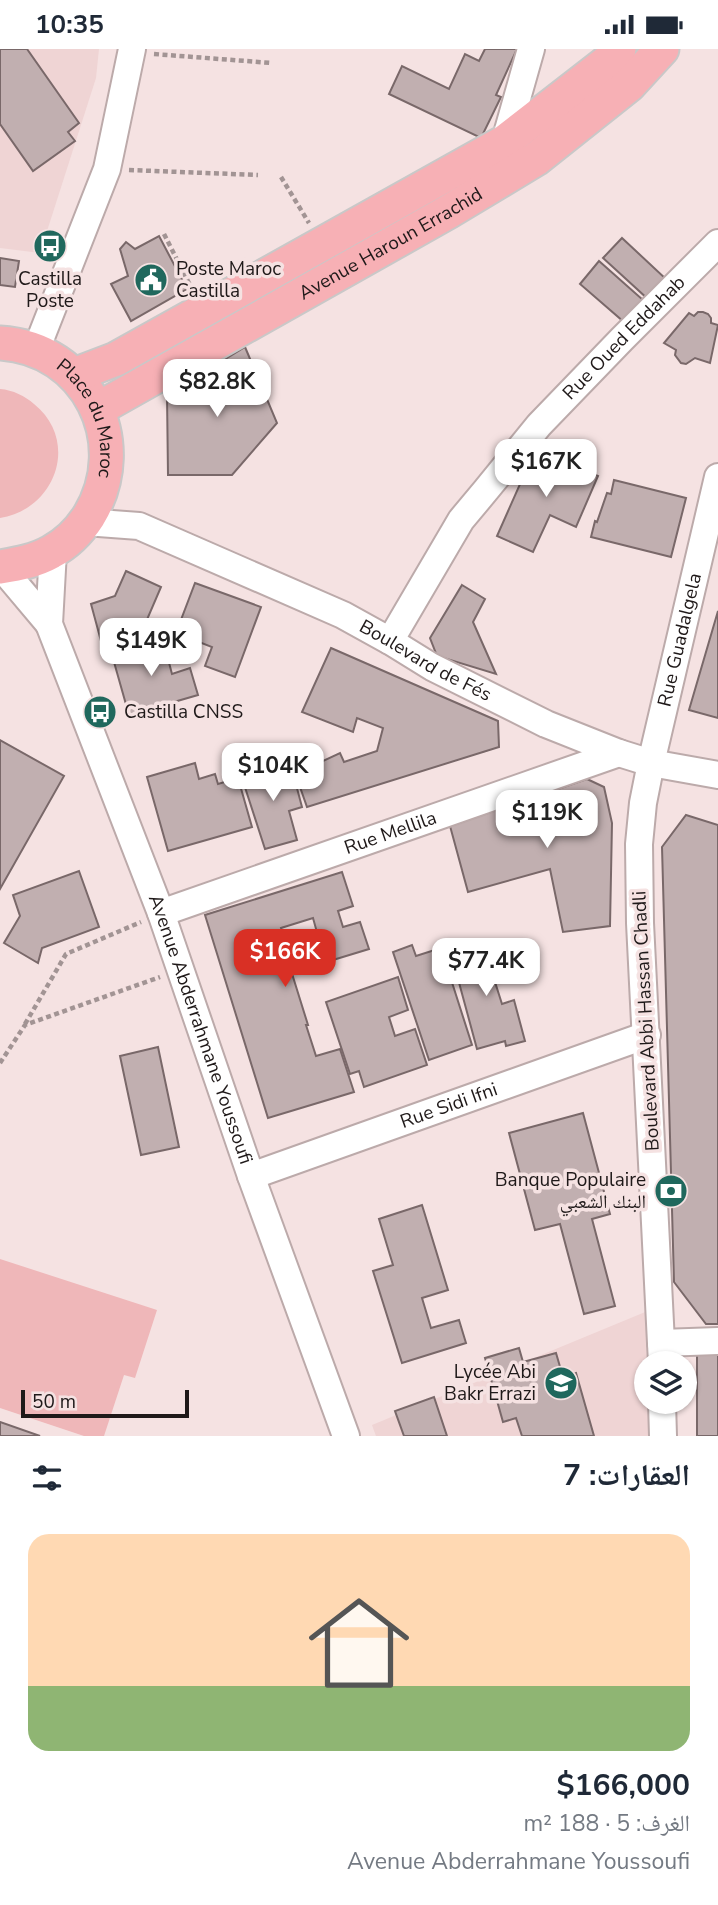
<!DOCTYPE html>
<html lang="ar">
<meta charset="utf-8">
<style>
:root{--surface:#fff;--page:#f6f6f7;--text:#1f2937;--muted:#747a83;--accent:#d93025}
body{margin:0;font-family:"Nunito Sans","Noto Naskh Arabic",sans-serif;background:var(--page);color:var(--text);direction:rtl;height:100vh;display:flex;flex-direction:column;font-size:26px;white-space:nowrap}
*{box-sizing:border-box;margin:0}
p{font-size:23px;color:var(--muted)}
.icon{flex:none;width:38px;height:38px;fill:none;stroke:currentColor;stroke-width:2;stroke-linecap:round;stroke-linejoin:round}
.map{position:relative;height:1387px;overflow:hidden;direction:ltr}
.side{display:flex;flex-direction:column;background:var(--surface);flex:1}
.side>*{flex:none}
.fabs{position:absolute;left:634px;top:1302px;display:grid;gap:14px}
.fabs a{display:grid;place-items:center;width:63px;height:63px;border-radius:50%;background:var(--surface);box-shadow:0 2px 5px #0004;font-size:35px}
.scale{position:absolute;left:21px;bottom:18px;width:168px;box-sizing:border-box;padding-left:7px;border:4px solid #1f1919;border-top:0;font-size:19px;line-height:24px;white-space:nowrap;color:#1f1919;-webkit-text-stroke:5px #f5e2e2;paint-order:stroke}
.price{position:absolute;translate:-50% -60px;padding:0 16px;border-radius:14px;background:#fff;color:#222;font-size:23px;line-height:46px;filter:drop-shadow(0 2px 4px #0008)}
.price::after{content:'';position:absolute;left:50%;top:42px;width:21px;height:16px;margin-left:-10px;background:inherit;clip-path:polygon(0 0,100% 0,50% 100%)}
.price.current{background:var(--accent);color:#fff}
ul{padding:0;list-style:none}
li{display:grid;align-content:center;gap:14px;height:371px;padding:0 28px}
li span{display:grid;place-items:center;height:217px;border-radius:21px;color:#555}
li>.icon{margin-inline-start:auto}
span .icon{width:126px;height:126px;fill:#fffc;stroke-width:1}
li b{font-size:30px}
h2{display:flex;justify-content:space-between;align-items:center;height:84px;padding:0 28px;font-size:30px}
.status{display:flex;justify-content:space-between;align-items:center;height:49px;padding:0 35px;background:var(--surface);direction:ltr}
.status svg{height:19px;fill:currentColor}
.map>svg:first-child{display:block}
.built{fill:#efd4d4}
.green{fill:#efb7b9}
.building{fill:#c1afb0;stroke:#796869;stroke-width:2}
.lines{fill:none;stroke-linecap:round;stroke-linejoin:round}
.minor-casing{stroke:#bcaaaa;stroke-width:30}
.major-casing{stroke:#c9c8c8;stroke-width:37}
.path{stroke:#a29494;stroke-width:4.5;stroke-dasharray:5 3.5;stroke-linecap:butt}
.minor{stroke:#fff;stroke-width:26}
.major{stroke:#f7b0b5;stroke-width:33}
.labels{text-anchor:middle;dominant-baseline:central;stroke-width:7;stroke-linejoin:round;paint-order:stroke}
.street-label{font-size:19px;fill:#1f1919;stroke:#f5e2e2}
.poi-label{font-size:19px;fill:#1f1919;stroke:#f5e2e2;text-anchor:start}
</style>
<div class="status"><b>10:35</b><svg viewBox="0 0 49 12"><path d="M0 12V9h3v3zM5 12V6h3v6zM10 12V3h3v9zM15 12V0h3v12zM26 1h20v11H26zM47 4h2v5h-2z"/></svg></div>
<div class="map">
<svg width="718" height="1387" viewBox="0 0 718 1387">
<rect width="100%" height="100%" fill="#f5e2e2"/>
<g class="built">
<polygon points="0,0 99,0 96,29 40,204 0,199"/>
<polygon points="650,1261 651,1314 646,1314 646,1353 652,1353 652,1387 376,1387 372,1376"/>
</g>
<g class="green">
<path d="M0,340c13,1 25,7 34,15 46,37 22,105 -34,114z"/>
<polygon points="0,1210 157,1261 135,1329 124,1326 104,1387 84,1387 0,1359"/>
</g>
<g class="building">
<polygon points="0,0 27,0 79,74 68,83 75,92 33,122 0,75"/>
<polygon points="485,0 517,0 496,46 501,48 481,89 389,45 402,17 449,40 465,5 479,12"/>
<polygon points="159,187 187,240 131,272 111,235 128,227 120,200 126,193 135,200"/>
<polygon points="622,189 667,231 649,251 603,209"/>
<polygon points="0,209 19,212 15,238 0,236"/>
<polygon points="599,212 643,251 624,273 580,235"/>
<polygon points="698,263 703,263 708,265 711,269 711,274 718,276 710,314 695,309 686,315 681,314 675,306 676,301 664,294 689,264 694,267"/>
<polygon points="245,298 277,374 232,426 168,426 167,346"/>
<polygon points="536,399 598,427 576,478 550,466 533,503 497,487"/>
<polygon points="614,431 686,449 671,508 591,488 595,472 597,473 607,444 611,445"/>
<polygon points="126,522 161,538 143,580 101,592 91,555 115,547"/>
<polygon points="195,534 261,558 235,628 205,617 212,598 176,584"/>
<polygon points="462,536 485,550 473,573 496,625 437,607 430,589"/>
<polygon points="718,562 718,669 689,661"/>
<polygon points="163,591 172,625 190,619 198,646 129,666 112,606"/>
<polygon points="331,599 498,672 499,698 307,758 292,715 317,705 321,713 340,704 344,713 377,702 383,679 357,669 353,683 302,663"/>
<polygon points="0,691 64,727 0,840"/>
<polygon points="290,713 302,758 289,762 297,791 265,800 241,726"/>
<polygon points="195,714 199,730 215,725 218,735 238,729 252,778 168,802 147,728"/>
<polygon points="587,730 604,738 612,774 610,877 563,883 550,820 468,843 450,777"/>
<polygon points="686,766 718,776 718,1275 706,1275 674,1233 662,798"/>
<polygon points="79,822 99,878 42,899 38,914 4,894 20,867 13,846"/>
<polygon points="342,823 353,857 338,862 343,878 360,873 369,900 310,918 302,892 318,887 313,869 281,879 285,893 274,896 281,918 289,915 308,976 306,976 316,1007 340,1000 354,1043 268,1069 205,866"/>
<polygon points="492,893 503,930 495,933 502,955 514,951 525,992 506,997 505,992 477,1000 451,904"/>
<polygon points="412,896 416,907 441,899 472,996 429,1011 393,903"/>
<polygon points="398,928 408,961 389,968 395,987 415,980 427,1016 364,1038 359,1022 350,1025 326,953"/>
<polygon points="158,998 179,1098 141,1106 120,1007"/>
<polygon points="583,1064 610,1165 592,1170 615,1257 584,1265 560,1175 535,1181 509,1084"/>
<polygon points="422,1156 448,1241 422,1249 431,1279 459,1271 466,1294 402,1314 373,1222 393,1216 379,1170"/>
<polygon points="519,1299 523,1313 556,1304 563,1328 576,1324 594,1387 522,1387 516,1369 503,1373 485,1309"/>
<polygon points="718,1301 718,1387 697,1387 697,1302"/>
<polygon points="434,1348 447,1387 404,1387 395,1362"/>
<polygon points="0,1373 40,1387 0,1387"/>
</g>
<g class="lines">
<defs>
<g id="minor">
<polyline points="503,99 531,0"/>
<polyline points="36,301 107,120 132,0"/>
<path id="s1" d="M85,473l54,4 204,89 47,26 42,26 114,57 73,29 32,10 67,12"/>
<path id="s2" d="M53,502l-4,73 112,289 90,263 95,260"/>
<polyline points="1,518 49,575"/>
<path id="s3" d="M390,592l71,-121 25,-30 53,-65 83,-86 96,-96"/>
<path id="s4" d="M161,864l458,-160"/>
<path id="s5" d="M251,1127l396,-141"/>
<polyline points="661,1294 718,1292"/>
<path id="s6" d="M662,1314l-22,-440 -1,-79 4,-41 8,-40 67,-286"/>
<polyline points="662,1353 663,1387"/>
</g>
<g id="major">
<path id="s7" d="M0,294c87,5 134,99 89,173 -9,14 -23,28 -38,36 -16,9 -33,12 -51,15"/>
<polyline points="74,326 116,310 503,94 610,11 619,0"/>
<path id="s8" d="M98,360l350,-197 88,-53 93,-74 33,-36"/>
</g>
</defs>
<use href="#minor" class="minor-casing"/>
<use href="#major" class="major-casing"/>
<g class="path">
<polyline points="154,5 272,14"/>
<polyline points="129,121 258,126"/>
<polyline points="281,128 309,174"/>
<polyline points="164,185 192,240"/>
<polyline points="25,975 66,905 141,873"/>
<polyline points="0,1014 25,976 160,928"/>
</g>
<use href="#minor" class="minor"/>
<use href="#major" class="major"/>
</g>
<defs>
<symbol id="bus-disc" viewBox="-11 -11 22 22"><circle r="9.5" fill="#20685d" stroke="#f5e2e2"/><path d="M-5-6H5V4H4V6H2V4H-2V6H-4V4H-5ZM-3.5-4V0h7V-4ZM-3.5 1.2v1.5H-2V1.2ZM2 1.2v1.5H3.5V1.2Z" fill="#fff"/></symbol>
<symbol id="civic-disc" viewBox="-11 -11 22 22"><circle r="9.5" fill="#20685d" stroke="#f5e2e2"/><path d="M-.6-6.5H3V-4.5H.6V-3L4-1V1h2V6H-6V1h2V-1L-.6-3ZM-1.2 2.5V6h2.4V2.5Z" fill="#fff"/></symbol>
<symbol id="bank-disc" viewBox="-11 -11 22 22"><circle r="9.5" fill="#20685d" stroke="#f5e2e2"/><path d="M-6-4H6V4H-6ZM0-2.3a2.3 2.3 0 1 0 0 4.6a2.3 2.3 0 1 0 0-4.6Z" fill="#fff"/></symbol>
<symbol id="school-disc" viewBox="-11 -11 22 22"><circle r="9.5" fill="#20685d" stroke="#f5e2e2"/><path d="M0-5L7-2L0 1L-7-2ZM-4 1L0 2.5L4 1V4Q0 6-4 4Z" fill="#fff"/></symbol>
</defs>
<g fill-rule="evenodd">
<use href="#bus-disc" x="31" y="178" width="38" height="38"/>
<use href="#civic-disc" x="132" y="212" width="38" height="38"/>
<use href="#bus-disc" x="81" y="644" width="38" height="38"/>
<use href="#bank-disc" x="652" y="1123" width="38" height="38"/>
<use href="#school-disc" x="542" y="1315" width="38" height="38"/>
</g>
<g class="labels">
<g class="street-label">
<text stroke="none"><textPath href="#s8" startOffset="336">Avenue Haroun Errachid</textPath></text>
<text stroke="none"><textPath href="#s3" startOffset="385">Rue Oued Eddahab</textPath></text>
<text stroke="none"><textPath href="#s7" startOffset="128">Place du Maroc</textPath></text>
<text stroke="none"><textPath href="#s6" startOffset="728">Rue Guadalgela</textPath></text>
<text stroke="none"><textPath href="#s1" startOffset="371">Boulevard de Fés</textPath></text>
<text stroke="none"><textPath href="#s4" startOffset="243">Rue Mellila</textPath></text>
<text transform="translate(646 972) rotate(-93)">Boulevard Abbi Hassan Chadli</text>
<text stroke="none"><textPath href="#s2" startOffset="506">Avenue Abderrahmane Youssoufi</textPath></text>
<text stroke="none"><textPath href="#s5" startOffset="210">Rue Sidi Ifni</textPath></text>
</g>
<g class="poi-label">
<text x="176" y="220">Poste Maroc<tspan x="176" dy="22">Castilla</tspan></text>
<text x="50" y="230" text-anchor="middle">Castilla<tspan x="50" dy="22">Poste</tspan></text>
<text x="124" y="663">Castilla CNSS</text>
<text x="646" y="1131" text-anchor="end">Banque Populaire<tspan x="646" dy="22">البنك الشعبي</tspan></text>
<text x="536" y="1323" text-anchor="end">Lycée Abi<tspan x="536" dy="22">Bakr Errazi</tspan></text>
</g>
</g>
</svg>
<div class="fabs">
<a><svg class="icon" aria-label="layers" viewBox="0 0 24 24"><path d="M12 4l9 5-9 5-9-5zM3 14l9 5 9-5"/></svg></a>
</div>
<div class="scale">50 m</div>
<b class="price" style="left:217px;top:370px">$82.8K</b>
<b class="price" style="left:546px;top:450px">$167K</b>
<b class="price" style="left:151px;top:629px">$149K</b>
<b class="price" style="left:273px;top:754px">$104K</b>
<b class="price" style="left:547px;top:801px">$119K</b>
<b class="price current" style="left:285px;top:940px">$166K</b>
<b class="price" style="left:486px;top:949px">$77.4K</b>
</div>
<section class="side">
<h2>العقارات: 7<svg class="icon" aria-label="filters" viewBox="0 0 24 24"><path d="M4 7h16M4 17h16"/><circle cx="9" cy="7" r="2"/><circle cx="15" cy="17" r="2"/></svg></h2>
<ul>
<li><span style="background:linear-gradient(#ffd9b3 70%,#8fb573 0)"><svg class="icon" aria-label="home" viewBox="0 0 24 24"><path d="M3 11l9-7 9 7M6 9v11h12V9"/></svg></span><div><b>$166,000</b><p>الغرف: 5 · 188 m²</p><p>Avenue Abderrahmane Youssoufi</p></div></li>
</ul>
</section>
